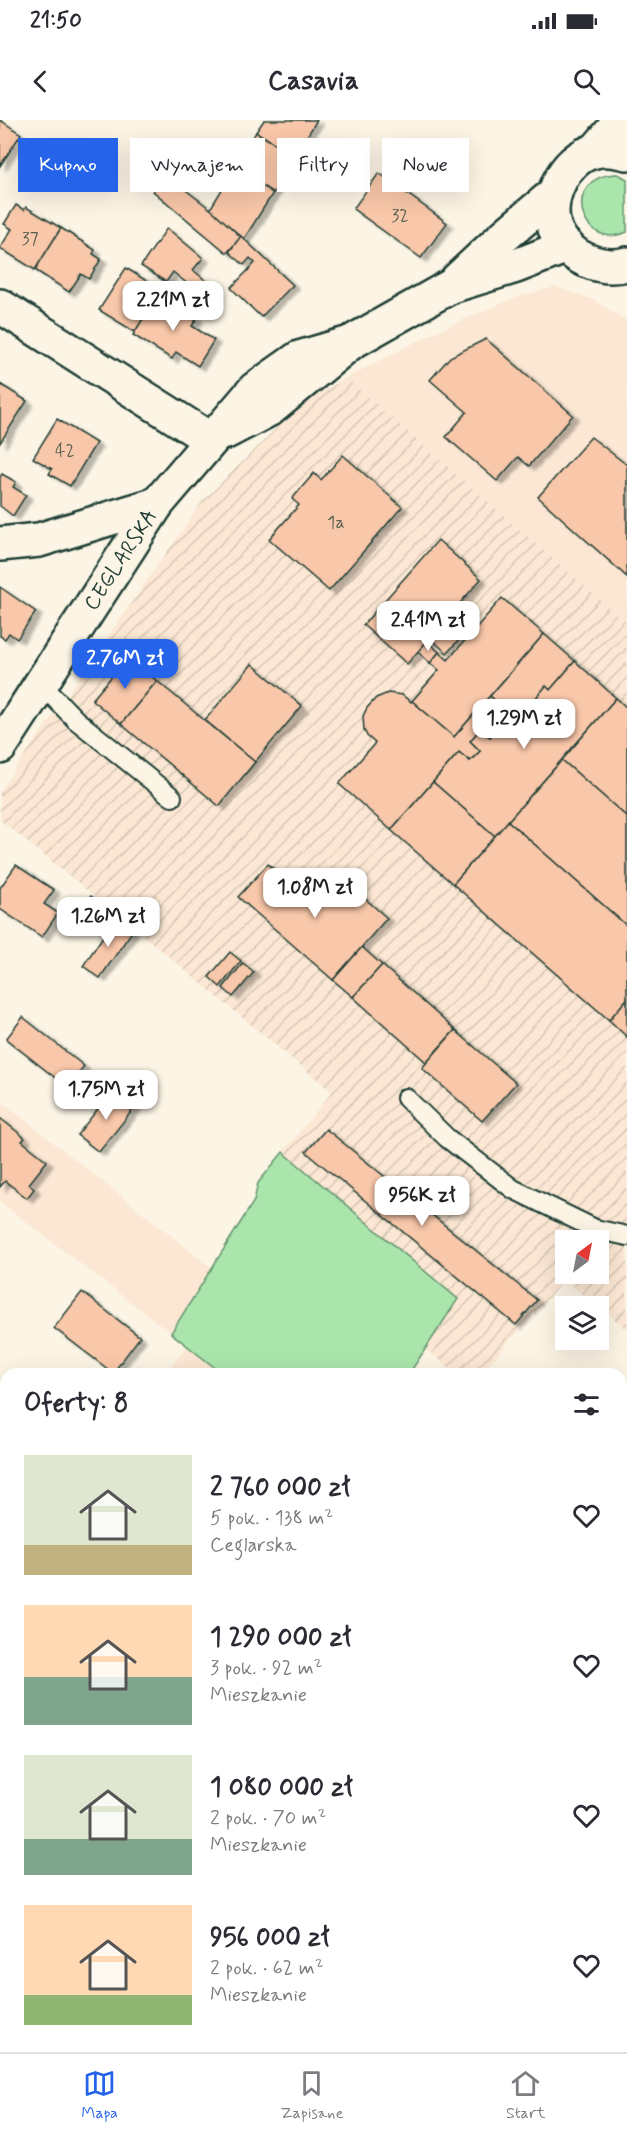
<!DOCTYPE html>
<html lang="pl">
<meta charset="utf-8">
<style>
:root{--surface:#fff;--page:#f7f7f7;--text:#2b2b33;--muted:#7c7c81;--line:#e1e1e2;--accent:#2563eb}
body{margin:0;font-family:Mynerve,sans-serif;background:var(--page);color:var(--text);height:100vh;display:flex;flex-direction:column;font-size:22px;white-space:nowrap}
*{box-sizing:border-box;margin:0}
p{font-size:20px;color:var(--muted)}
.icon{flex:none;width:33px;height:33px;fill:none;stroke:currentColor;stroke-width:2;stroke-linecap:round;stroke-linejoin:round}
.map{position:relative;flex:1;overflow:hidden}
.sheet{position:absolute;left:0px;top:1248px;width:627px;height:684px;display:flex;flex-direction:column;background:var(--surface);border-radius:18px 18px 0 0;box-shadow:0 6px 24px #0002}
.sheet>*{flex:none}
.top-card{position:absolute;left:18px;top:18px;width:591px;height:54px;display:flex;gap:12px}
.needle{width:39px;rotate:32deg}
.controls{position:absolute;left:555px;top:1110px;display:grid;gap:12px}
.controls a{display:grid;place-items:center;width:54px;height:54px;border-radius:0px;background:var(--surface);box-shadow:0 6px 24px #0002;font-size:30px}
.price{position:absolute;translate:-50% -51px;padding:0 14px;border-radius:12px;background:#fff;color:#222;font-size:20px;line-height:39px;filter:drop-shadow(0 2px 3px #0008)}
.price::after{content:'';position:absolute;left:50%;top:36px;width:18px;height:14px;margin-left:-9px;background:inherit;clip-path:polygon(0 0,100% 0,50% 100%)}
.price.on{background:var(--accent);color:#fff}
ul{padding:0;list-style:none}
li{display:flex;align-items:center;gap:18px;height:150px;padding:0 24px}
li span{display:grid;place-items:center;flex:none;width:168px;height:120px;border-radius:0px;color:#555}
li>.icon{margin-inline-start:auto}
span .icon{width:72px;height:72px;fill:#fffc;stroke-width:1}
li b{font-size:26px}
h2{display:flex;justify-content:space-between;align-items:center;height:72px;padding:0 24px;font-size:26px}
.tag{padding:0 21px;border-radius:0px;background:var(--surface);box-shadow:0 6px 24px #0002;font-size:21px;line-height:54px}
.tag.on{background:var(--accent);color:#fff}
.status{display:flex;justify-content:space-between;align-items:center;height:42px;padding:0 30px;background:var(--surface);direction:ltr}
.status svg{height:16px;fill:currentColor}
header{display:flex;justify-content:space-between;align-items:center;height:78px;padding:0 24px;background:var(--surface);font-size:27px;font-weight:700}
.menu{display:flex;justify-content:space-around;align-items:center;height:84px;border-top:2px solid var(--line);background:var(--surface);font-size:16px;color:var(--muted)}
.menu a{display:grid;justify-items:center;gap:3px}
.menu .on{color:var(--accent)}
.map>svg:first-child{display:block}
.built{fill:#fbe7d3}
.industrial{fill:url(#industrial-furrows);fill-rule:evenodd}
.grass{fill:#aae6ac;stroke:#649270;stroke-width:1.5}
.building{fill:#f9c7a9;stroke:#1f3d34;stroke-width:1.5;filter:url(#shadow)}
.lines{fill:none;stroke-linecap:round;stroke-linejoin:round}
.lane-casing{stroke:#1f3d34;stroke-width:22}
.street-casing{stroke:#1f3d34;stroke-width:38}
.secondary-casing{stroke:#1f3d34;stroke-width:38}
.primary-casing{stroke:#1f3d34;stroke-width:38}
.lane{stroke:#fcf5e5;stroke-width:18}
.street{stroke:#fcf5e5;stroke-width:33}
.secondary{stroke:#fcf5e5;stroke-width:33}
.primary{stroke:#fcf5e5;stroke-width:33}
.labels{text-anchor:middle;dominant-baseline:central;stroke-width:6;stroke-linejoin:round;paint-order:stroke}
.number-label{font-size:18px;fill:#566051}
.street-label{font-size:21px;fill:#1f3d34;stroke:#fcf5e5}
</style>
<div class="status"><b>21:50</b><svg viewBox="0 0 49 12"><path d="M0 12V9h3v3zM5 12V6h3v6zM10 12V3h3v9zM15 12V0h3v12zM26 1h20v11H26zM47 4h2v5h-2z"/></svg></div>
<header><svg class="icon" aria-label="back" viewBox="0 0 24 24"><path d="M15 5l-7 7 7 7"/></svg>Casavia<svg class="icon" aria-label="search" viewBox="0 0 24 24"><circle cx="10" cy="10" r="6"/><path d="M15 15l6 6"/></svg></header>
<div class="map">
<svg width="627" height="1932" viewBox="0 0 627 1932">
<defs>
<pattern id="industrial-furrows" width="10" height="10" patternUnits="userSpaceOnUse" patternTransform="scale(1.5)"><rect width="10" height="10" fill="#fbe7d3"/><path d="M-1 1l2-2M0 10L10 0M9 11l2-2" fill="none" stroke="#d7c7b6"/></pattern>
<filter id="shadow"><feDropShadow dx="6" dy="4" stdDeviation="1.5" flood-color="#0004"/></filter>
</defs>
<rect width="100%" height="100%" fill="#fcf5e5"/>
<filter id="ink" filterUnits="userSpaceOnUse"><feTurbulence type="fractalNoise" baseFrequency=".0167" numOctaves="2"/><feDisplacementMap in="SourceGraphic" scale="12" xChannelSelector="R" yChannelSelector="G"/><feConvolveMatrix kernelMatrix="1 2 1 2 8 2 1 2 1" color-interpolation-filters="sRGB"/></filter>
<g filter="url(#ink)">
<g class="built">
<polygon points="555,167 592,179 627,201 627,503 346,258 435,212 512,179"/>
<polygon points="0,980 212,1148 171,1213 0,1082"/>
<polygon points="187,1226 223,1254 165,1254"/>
<polygon points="6,1362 6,1612 0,1607 0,1370"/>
</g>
<path class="industrial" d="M346,258l281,245v706l-63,-49 -84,94h-22l-33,-25 32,-50 -174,-147 49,-60 -198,-164 -134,-108v-29l202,-289 101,-100zM566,1120h32v34h-32z"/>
<g class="grass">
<path d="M618,54l9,5v53c-48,21 -68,-57 -9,-58z"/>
<polygon points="283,1032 458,1179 409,1254 223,1254 171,1213 254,1081 258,1063"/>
<polygon points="621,1431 627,1435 627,1506 621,1515"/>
</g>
<g class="building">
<polygon points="0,0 21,14 0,46"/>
<polygon points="264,0 317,0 295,36 256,12"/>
<polygon points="256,12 295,36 273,73 235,48"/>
<polygon points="235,48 273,73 244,119 210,89"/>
<polygon points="379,53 447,103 421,138 353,89"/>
<polygon points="165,54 213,91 241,117 227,133 153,71"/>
<polygon points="16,85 24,90 26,87 61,108 35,150 0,128 12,109 4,104"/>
<polygon points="61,108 95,130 93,134 101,139 89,159 81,154 69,172 35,150"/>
<polygon points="167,108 203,138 193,150 216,169 207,180 173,152 166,162 141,146"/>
<polygon points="241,116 293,165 261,197 231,168 255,143 250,138 244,145 229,132"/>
<polygon points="126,148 161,170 135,212 99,190"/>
<polygon points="158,174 197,198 192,206 214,220 198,246 176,232 172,239 133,215"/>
<polygon points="486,219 573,295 529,346 518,337 497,361 446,317 467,292 430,260 450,237"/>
<polygon points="0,264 27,281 0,323"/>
<polygon points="57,299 96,323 70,366 49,354 52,349 33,338"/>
<polygon points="591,317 627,345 627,457 538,377"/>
<polygon points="343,335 402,387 329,471 269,419 299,385 292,379 314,353 321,360"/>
<polygon points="2,354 16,362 13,367 26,375 13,396 0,386 0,357"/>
<polygon points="438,420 481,459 407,544 363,505"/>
<polygon points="0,467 36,492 17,519 9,513 5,519 0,516"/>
<polygon points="502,478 544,514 454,617 412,581 439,550 430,543 439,532 448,540"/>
<polygon points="449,495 467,511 447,533 430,518"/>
<polygon points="544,514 575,541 550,570 546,566 517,600 490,576"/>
<polygon points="427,521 439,532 430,543 418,532"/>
<polygon points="128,537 157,561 121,604 92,580"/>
<polygon points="575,541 616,578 495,716 433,662 459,632 470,641 480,631 470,621 480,609 490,617 510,595 517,600 546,566 550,570"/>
<polygon points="252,544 302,586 255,642 205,600"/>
<polygon points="157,561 255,642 219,686 121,604"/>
<polygon points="388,573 402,575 411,582 412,581 454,617 490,576 510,595 490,617 480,609 470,621 480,631 470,641 459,632 391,710 339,664 375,623 367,616 364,610 363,596 367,588 376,578"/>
<polygon points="616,578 627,588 627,697 562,640"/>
<polygon points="562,640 627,697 627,806 508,701"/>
<polygon points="433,662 495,716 453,764 391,710"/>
<polygon points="508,701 627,806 627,879 609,900 453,764"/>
<polygon points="268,744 309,780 320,767 332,778 343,766 350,772 353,768 387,798 333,860 238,777"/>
<polygon points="16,745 54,770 44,784 58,793 42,817 0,789 0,768"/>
<polygon points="91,776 116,797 109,808 87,794 84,786"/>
<polygon points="116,797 133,810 100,858 83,846"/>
<polygon points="362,827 382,845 353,877 333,860"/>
<polygon points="230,832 241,841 220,867 209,857"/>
<polygon points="243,843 254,852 233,877 223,868"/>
<polygon points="382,845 455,910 426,942 353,877"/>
<polygon points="627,879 627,917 609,900"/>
<polygon points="23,897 84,946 67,967 6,919"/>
<polygon points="455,910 516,963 482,1001 422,948"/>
<polygon points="113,970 135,987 99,1032 77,1015"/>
<polygon points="0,998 25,1018 22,1021 47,1041 29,1064 34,1069 27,1078 5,1061 0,1067"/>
<polygon points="326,1009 537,1180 516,1205 306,1032"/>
<polygon points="82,1172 140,1217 113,1253 54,1208"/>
<polygon points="6,1411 6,1471 0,1466 0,1418"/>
<polygon points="0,1518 6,1523 6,1543 0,1550"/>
<polygon points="6,1793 6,1811 0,1806 0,1801"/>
</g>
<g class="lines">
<defs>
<g id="lane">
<polyline points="41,564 76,600 172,677"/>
<polyline points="406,978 447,1018 513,1069 595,1109 627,1116"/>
</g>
<g id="street">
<polyline points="0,424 39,420 157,384"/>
<polyline points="621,1796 627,1800"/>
</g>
<g id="secondary">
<polyline points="457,160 503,117 554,74"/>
<polyline points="0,186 211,320"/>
<polyline points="226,312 270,289 350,223 451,166 516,146 567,126"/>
<polyline points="0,627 157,384 255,269 299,238 350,223"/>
</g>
<g id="primary">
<polyline points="595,31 613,10 619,0"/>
<path d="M627,33c-10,-2 -21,-5 -32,-2 -32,7 -53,53 -38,82 12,25 44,38 70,31"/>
</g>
</defs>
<use href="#lane" class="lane-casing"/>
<use href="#street" class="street-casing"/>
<use href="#secondary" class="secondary-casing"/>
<use href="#primary" class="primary-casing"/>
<use href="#lane" class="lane"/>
<use href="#street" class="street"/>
<use href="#secondary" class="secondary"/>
<use href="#primary" class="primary"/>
</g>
</g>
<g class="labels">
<g class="number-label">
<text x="400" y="96">32</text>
<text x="30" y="119">37</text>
<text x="65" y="331">42</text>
<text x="336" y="403">1a</text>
</g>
<g class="street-label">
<text transform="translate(121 440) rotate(-57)">CEGLARSKA</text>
</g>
</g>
</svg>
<div class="controls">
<a><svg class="needle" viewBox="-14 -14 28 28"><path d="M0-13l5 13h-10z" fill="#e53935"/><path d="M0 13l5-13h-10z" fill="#7c7c81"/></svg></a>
<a><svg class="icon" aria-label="layers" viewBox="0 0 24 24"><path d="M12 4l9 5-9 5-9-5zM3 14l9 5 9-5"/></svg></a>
</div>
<b class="price" style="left:173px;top:212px">2.21M zł</b>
<b class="price" style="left:428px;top:532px">2.41M zł</b>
<b class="price on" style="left:125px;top:570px">2.76M zł</b>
<b class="price" style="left:524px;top:630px">1.29M zł</b>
<b class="price" style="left:315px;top:799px">1.08M zł</b>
<b class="price" style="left:108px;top:828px">1.26M zł</b>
<b class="price" style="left:106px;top:1001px">1.75M zł</b>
<b class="price" style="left:422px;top:1107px">956K zł</b>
<div class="top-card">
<a class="tag on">Kupno</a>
<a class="tag">Wynajem</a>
<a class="tag">Filtry</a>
<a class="tag">Nowe</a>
</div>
<section class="sheet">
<h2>Oferty: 8<svg class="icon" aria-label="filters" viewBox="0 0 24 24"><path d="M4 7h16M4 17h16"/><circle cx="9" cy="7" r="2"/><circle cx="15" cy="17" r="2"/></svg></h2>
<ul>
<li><span style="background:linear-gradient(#dfe7d0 75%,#c2b280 0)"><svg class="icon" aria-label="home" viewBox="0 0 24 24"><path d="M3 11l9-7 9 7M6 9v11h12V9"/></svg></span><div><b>2 760 000 zł</b><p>5 pok. · 138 m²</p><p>Ceglarska</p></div><svg class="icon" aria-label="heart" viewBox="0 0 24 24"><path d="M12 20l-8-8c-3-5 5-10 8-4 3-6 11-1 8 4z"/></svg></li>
<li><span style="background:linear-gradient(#ffd9b3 60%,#7fa58c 0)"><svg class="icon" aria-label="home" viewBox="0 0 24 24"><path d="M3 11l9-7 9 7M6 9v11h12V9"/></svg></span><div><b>1 290 000 zł</b><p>3 pok. · 92 m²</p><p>Mieszkanie</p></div><svg class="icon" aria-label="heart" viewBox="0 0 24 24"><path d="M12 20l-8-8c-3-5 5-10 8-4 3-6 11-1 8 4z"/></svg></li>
<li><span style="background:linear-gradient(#dfe7d0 70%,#7fa58c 0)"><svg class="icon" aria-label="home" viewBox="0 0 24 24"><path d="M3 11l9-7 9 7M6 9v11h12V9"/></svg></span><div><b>1 080 000 zł</b><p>2 pok. · 70 m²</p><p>Mieszkanie</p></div><svg class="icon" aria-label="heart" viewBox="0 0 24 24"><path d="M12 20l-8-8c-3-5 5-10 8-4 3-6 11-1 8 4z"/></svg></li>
<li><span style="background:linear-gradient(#ffd9b3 75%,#8fb573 0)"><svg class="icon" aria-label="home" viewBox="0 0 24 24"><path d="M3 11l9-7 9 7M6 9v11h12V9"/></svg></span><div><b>956 000 zł</b><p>2 pok. · 62 m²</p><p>Mieszkanie</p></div><svg class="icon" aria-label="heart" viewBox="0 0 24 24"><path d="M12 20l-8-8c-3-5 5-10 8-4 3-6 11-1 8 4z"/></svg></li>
</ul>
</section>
</div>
<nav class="menu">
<a class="on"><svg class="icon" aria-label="map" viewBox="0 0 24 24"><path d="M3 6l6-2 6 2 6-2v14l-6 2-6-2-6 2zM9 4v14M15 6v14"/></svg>Mapa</a>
<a><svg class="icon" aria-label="saved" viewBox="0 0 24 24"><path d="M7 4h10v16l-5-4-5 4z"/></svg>Zapisane</a>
<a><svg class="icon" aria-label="home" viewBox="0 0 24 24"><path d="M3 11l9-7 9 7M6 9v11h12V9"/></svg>Start</a>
</nav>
